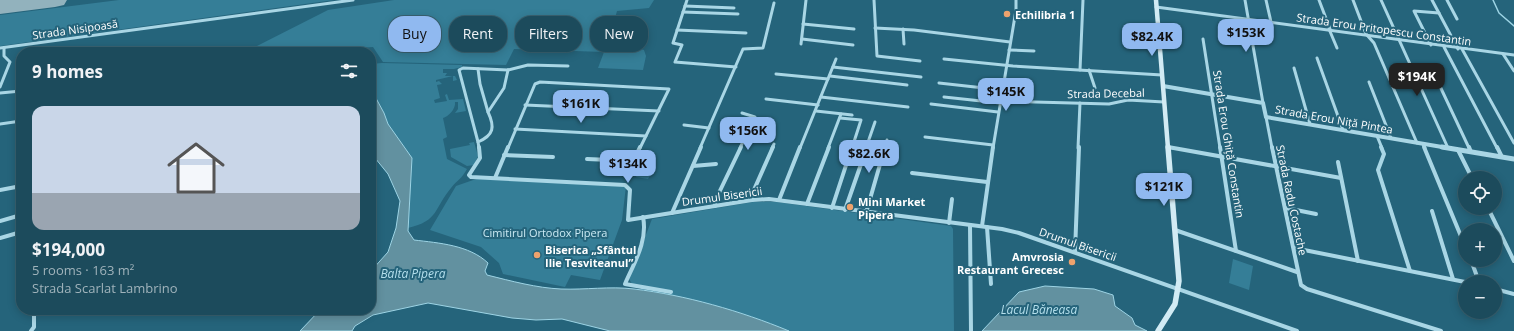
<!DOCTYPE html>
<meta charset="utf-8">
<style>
:root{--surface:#1c4b5c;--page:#255262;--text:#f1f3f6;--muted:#a0b3bb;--line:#3a6372;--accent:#90b9f0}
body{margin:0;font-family:"Open Sans",sans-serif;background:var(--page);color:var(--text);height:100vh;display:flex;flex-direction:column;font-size:15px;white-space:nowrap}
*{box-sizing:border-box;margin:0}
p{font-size:13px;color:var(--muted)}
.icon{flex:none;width:22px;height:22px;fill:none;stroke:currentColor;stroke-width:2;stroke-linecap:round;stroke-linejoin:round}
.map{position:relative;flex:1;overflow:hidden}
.panel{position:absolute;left:16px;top:47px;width:360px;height:268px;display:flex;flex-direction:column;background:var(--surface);border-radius:16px;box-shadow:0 2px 10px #0003,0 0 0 1px var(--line)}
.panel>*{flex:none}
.hud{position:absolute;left:388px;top:16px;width:380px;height:36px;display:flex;gap:8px}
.buttons{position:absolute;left:1458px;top:171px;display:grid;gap:8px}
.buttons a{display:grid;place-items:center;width:44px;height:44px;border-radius:50%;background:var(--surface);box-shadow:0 2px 10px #0003,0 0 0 1px var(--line);font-size:20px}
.price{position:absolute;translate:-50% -34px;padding:0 9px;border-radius:8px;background:var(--accent);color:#111;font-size:13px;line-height:26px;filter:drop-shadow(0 1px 2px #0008)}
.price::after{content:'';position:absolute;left:50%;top:24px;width:12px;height:9px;margin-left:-6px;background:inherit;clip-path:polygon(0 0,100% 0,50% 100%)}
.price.on{background:#222;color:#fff}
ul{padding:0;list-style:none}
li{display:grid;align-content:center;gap:8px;height:212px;padding:0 16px}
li+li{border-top:1px solid var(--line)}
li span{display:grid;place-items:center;height:124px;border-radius:12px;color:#555}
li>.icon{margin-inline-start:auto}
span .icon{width:72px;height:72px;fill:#fffc;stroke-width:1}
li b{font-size:17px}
h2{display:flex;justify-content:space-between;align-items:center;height:48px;padding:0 16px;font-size:17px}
.chip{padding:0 14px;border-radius:16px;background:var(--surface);box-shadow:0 2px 10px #0003,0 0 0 1px var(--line);font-size:14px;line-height:36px}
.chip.on{background:var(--accent);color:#111}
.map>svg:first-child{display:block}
.green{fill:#357e97}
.water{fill:#6291a0;stroke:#9dd4e5}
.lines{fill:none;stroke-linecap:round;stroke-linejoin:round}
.stream{stroke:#9dd4e5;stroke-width:1.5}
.runway{fill:#92b2bd;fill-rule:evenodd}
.minor-far1{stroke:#a9d6e5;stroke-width:3}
.minor{stroke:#a9d6e5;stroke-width:4}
.tertiary-far1{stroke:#a9d6e5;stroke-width:4}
.tertiary{stroke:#a9d6e5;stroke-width:5}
.secondary-far1{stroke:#d2ebf4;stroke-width:4.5}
.secondary{stroke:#d2ebf4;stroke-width:5.5}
.poi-dot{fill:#eea26d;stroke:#25647b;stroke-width:1.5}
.labels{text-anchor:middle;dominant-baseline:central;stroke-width:4;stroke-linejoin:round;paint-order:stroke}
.poi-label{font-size:11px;font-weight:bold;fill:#fff;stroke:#25647b;text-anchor:start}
.street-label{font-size:11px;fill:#fff;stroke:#25647b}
.park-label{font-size:11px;fill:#cbeaf4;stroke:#25647b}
.water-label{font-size:12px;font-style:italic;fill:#b4dfec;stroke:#25647b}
</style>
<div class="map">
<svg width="1514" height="331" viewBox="0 0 1514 331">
<rect width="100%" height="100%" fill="#25647b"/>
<g class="green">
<polygon points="119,0 334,0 0,46 0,15"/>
<polygon points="394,0 654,0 649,8 617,11 609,40 644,50 646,56 643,70 598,68 604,52 514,49 506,65 383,62 373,47 298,52 245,52 328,10"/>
<path d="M382,63l80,2v2l-8,2h-11v4h4l-2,3h10l2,4 -4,1v-5l-17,4v2l3,-1 3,3 -5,1 3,13 -6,2 1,3 12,-2 -2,-6 2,-1 2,6 14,-1 3,12 -11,2 3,-4v-7h-3c1,7 -7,15 -12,16l4,19 -4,2 4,20 20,10c-6,11 -9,10 -16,19 -17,20 -12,33 -43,40l4,-70 -24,-34 -4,-11 -13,-24v-25z"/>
<polygon points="474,142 478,156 474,165 467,166 451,157 450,149 470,145 469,143"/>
<polygon points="641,165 655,167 648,179 636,177"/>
<polygon points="479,178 626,186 622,220 600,280 571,275 565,287 503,274 499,263 481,247 430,230 456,186"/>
<path d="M753,202h24l174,24 2,3 1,102h-165c-47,-19 -98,-34 -148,-41v-5l-9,-1 -3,-5 23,-60z"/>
<polygon points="1233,259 1253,266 1249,290 1229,283"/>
</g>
<g class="water">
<path d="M371,89l13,24 4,11 24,34 -4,73 6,9c25,3 55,5 74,23l-3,8 2,4c24,6 50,13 74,14 24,1 49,-3 73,0 51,6 107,22 155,42h-179l-48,-12 -26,1 -24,-2 -84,-15 -55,12 -18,11 -3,5h-52l20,-21h51v-39l17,-19 8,-24 4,-27 -12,-27 -17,-21v-25l4,-5 -4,-9z"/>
<polygon points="1045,286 1094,289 1113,295 1115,306 1132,318 1135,325 1147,331 982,331 1019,292"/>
</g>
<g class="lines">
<polyline class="stream" points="1493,0 1499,13 1514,26"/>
<polygon class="runway" points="0,0 67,0 64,5 55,7 0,14"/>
<g class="minor-far1">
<polyline points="687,0 673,43 682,45 675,62 736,67"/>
<polyline points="874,0 877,56 920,61"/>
<polyline points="1245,0 1263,103"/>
<polyline points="1266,0 1271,22"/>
<polyline points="1319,0 1330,29"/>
<polyline points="1353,0 1366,34 1374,43 1417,143"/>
<polyline points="1381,0 1448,148"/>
<polyline points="1432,0 1458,49"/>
<polyline points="1447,0 1457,19"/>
<polyline points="685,6 734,8"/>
<polyline points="1156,7 1514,55"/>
<polyline points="683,12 738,14"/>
<polyline points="803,24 854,29"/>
<polyline points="875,28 914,30 1010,42"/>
<polyline points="903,29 904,44"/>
<polyline points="1329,29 1337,48"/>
<polyline points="677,30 746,33"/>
<polyline points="802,39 853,45"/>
<polyline points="1203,39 1220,148"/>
<polyline points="801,44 806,0"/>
<polyline points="1431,45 1414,11 1439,13"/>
<polyline points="1444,47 1497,148"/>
<polyline points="0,48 353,0"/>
<polyline points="1462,49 1514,143"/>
<polyline points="1009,50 1034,51"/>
<polyline points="1503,54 1514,71"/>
<polyline points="1317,58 1343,130"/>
<polyline points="944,59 1013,66 1162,75"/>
<polyline points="1430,65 1469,148"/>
<polyline points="833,67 921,77"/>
<polyline points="1294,68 1310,124"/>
<polyline points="478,69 480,84 488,112"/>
<polyline points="508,70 528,65 568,66"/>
<polyline points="1080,70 1083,0"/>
<polyline points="1089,70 1095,88"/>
<polyline points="776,74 828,79"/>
<polyline points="830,76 907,85"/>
<polyline points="1369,82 1391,138"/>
<polyline points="939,83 1002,90"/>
<polyline points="0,87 10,62 4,56 4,48"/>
<polyline points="0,93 21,91"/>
<polyline points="821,97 908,107"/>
<polyline points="944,97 1000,103"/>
<polyline points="766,99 818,105"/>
<polyline points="1000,101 1109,104 1128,100 1164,102"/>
<polyline points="931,104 998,112"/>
<polyline points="525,105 659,111"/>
<polyline points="816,111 852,115"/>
<polyline points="1266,117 1272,148"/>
<polyline points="840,118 861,120 852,148"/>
<polyline points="0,124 21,121"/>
<polyline points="684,125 709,128"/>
<polyline points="515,129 646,136"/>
<polyline points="1377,136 1382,148"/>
<polyline points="925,137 993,145"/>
<polyline points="478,142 459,70 463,68 508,70"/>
<polyline points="1423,144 1425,148"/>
<polyline points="1168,147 1173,148"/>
<path d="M479,148l-1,-6c16,-7 17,-15 10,-30l16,-24 4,-18"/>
<polyline points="508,148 535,84 540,82 669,89 640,148"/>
<polyline points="700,148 743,49 763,48 774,3"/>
<polyline points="740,148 755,117 742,113"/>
<polyline points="772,148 774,144"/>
<polyline points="800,148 836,59"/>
<polyline points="828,148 841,114"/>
<polyline points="866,148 875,122"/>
<polyline points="885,148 887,140"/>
<polyline points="993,148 1016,10 1016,0"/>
<polyline points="1078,148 1080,103"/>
</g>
<g class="minor">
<polyline points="479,147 480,158 469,175 471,177 625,185 630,190 628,220 752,200 769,199 1002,229 1019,233 1297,331"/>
<polyline points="1168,147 1341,178"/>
<polyline points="1220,147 1236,251"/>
<polyline points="1272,147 1301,285 1307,289 1441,331"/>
<polyline points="1381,147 1384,154 1378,170 1410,271"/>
<polyline points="1424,147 1465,246"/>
<polyline points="1469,147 1471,152"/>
<polyline points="1497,147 1502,157"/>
<polyline points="1458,150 1472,178"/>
<polyline points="504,155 553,157"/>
<polyline points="587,159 633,161"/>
<polyline points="1338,162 1358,261"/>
<polyline points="693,166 716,164"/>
<circle cx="628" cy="172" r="4.5"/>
<polyline points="630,168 640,147"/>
<polyline points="912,173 987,182"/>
<polyline points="495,178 508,147"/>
<polyline points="0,190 21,186"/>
<polyline points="752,200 753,192 773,147"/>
<polyline points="779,200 800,147"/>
<polyline points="807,204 829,147"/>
<polyline points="715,206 716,199 741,147"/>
<polyline points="832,208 852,147"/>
<polyline points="1286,208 1316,214"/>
<polyline points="1488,208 1514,261"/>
<polyline points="845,210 867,147"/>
<polyline points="1432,211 1453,279"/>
<polyline points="672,213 701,147"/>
<polyline points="866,213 885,147"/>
<path d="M643,217c5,24 -9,46 -18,67l46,8"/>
<polyline points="0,221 21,215"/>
<polyline points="949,223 952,199"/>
<polyline points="970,225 971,331"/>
<polyline points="982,226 993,147"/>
<polyline points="987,227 991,284"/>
<polyline points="1175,230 1297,272"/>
<polyline points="0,238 21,232"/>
<polyline points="1294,248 1465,282"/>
<polyline points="1075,252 1079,147"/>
<polyline points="1471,260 1479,282"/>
<polyline points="1495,289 1514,294"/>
<polyline points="31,331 34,327 34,310"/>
</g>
<polyline class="tertiary-far1" points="1163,86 1263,103 1266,117 1448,148"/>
<polyline class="tertiary" points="1442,147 1514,159"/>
<polyline class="secondary-far1" points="1156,0 1168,148"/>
<polyline class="secondary" points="1158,331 1175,304 1179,281 1168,147"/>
</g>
<g class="poi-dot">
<circle cx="1007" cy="14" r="4"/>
<circle cx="850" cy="207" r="4"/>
<circle cx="537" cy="255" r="4"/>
<circle cx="1072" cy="262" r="4"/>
</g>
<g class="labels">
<g class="poi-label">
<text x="1015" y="14">Echilibria 1</text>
<text x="858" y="201">Mini Market<tspan x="858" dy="13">Pipera</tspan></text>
<text x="545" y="249">Biserica „Sfântul<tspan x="545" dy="13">Ilie Tesviteanul”</tspan></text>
<text x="1064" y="256" text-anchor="end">Amvrosia<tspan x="1064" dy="13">Restaurant Grecesc</tspan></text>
</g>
<g class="street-label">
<text transform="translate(75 29) rotate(-8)">Strada Nisipoasă</text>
<text transform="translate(1384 29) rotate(8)">Strada Erou Pritopescu Constantin</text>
<text transform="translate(1106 93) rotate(-1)">Strada Decebal</text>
<text transform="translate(1334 119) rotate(10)">Strada Erou Niță Pintea</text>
<text transform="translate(1229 144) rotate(81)">Strada Erou Ghiță Constantin</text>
<text transform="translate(722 196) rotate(-8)">Drumul Bisericii</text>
<text transform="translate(1292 200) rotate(78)">Strada Radu Costache</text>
<text transform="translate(1078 244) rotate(19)">Drumul Bisericii</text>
</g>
<g class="park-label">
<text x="545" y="232">Cimitirul Ortodox Pipera</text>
</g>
<g class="water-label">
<text x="413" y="273">Balta Pipera</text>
<text x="1039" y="309">Lacul Băneasa</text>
</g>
</g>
</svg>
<div class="buttons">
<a><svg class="icon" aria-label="locate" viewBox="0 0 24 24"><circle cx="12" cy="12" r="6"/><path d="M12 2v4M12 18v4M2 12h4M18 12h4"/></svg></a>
<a>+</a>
<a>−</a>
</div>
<b class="price" style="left:1246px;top:53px">$153K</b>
<b class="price" style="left:1152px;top:57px">$82.4K</b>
<b class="price on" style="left:1417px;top:97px">$194K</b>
<b class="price" style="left:1006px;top:112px">$145K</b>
<b class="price" style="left:581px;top:124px">$161K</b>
<b class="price" style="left:748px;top:151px">$156K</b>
<b class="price" style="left:869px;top:174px">$82.6K</b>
<b class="price" style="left:628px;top:184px">$134K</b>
<b class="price" style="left:1164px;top:207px">$121K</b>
<div class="hud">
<a class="chip on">Buy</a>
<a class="chip">Rent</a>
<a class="chip">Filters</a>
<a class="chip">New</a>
</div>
<section class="panel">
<h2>9 homes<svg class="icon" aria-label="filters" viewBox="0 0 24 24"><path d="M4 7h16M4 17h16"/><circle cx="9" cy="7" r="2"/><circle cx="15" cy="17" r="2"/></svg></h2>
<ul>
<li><span style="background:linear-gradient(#c9d6e8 70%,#9aa5b1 0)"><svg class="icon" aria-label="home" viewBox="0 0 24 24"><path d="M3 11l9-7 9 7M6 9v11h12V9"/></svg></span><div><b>$194,000</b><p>5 rooms · 163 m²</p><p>Strada Scarlat Lambrino</p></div></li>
</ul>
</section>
</div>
